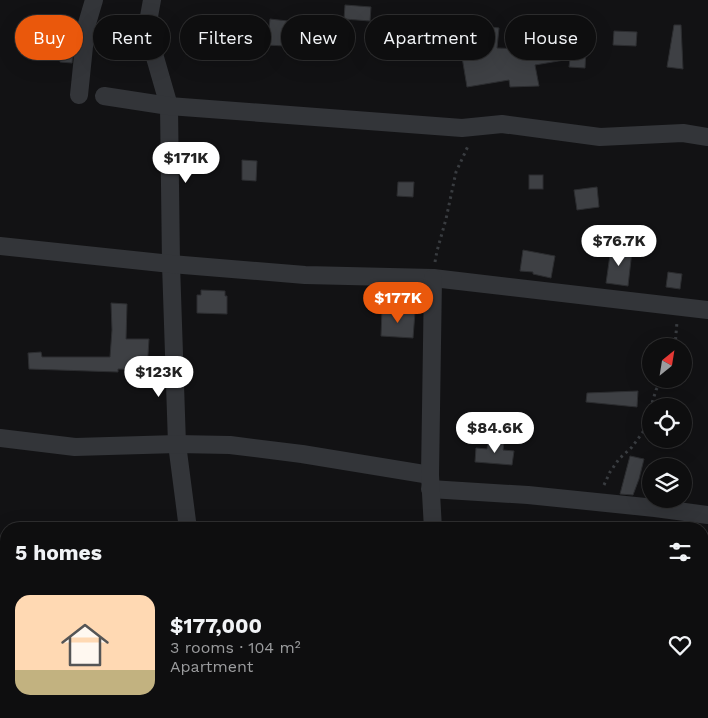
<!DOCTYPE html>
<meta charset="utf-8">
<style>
:root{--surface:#0e0e0f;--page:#1c1c1d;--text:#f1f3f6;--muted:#9b9c9e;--line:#2e2e2f;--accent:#ea580c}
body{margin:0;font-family:"Work Sans",sans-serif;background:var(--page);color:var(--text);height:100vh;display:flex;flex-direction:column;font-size:19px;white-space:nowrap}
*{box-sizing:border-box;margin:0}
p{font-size:16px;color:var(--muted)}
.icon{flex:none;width:28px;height:28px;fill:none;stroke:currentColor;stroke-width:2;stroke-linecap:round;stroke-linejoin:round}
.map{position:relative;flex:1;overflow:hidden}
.sheet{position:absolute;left:0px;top:522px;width:709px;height:196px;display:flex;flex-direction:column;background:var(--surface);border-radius:20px 20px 0 0;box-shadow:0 5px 20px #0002,0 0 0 1px var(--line)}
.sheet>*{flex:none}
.guide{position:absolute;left:15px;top:15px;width:679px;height:45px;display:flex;gap:10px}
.needle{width:32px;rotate:30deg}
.tools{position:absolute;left:642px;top:338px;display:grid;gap:10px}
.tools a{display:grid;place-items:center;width:50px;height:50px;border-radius:50%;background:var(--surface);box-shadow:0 5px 20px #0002,0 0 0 1px var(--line);font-size:25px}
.price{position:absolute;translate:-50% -42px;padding:0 11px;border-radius:18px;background:#fff;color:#222;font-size:16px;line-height:32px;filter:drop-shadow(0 1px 2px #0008)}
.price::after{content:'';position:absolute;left:50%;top:30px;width:15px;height:11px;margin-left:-8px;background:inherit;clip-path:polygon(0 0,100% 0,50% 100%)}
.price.on{background:var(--accent);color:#fff}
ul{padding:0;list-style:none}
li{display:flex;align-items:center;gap:15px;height:125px;padding:0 15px}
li+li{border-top:1px solid var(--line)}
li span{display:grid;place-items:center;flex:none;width:140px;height:100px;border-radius:15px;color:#555}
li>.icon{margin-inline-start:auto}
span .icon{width:60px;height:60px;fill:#fffc;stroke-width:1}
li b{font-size:21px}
h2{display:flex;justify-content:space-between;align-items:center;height:60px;padding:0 15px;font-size:21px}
.tag{padding:0 18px;border-radius:22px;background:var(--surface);box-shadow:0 5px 20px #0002,0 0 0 1px var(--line);font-size:18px;line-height:45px}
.tag.on{background:var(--accent);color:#fff}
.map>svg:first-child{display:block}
.building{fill:#3e4044;stroke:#2c2d30}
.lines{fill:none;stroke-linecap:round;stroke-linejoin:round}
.path{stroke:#393c40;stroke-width:3;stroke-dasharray:2.5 4;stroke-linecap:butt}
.minor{stroke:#333539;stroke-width:18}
</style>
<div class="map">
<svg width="708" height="718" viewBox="0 0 708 718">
<rect width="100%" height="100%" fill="#121214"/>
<g class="building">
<polygon points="345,5 371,7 370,21 344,19"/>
<polygon points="270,19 288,21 287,29 316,29 316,44 285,43 285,46 267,45"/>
<polygon points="555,23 580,24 579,50 586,51 585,68 569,67 570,59 535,65 539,86 510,87 509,80 467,87 461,51 480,48 483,26 499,28 497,48 555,50"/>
<polygon points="674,25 681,25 683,69 667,67"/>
<polygon points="614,31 637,32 636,46 613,45"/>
<polygon points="61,41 74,41 72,63 60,62"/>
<polygon points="242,160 257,161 256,181 242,180"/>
<rect x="529" y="175" width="14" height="14"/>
<polygon points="398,182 414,182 413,197 397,196"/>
<polygon points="597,187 599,207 577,210 574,190"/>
<polygon points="611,248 632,251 628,286 606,283"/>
<polygon points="523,250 555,256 551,278 533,274 533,272 520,271"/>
<polygon points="668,272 682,274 680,289 666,287"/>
<polygon points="201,290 225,291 225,296 227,296 227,314 197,313 197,295 201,295"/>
<polygon points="111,303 127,304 126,339 149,339 147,370 118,369 118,372 29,369 28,353 41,352 42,357 110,357 112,330"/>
<polygon points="382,310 415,312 413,338 381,336"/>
<polygon points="638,391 637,407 586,402 587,393"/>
<polygon points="488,441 504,442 503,450 514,451 512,465 475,462 476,448 487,449"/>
<polygon points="630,456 644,459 639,479 633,495 620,494"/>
</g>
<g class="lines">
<g class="path">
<polyline points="435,262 437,251 446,219 456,172 469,144"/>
<polyline points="675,346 677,322"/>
<polyline points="604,485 610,472 619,459 632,447 643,432 648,422 650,410 656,390 662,379"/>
</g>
<g class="minor">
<polyline points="152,0 148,22 152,47 169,106 171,264 177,444 188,529"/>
<polyline points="79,95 86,27 94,0"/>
<polyline points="104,96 169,106 462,128 502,124 600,137 683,133 708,137"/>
<polyline points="0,246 171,264 305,275 433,278 708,310"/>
<polyline points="0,438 75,447 177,444 230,445 302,454 430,475"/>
<polyline points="430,489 528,495 655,508 708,515"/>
<polyline points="433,529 430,475 433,278"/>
<polyline points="0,601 6,602"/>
<polyline points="202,712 202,718"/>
<polyline points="446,712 446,718"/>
</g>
</g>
</svg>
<div class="tools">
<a><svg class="needle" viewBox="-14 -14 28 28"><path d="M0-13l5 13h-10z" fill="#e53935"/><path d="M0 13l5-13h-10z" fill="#9b9c9e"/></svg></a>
<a><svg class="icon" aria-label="locate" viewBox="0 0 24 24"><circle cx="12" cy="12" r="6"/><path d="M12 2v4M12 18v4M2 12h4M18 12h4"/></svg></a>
<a><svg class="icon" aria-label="layers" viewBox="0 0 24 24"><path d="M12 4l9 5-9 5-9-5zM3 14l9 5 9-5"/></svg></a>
</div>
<b class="price" style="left:186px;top:184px">$171K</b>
<b class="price" style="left:619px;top:267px">$76.7K</b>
<b class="price on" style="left:398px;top:324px">$177K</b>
<b class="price" style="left:159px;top:398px">$123K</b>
<b class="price" style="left:495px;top:454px">$84.6K</b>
<div class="guide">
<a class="tag on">Buy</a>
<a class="tag">Rent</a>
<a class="tag">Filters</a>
<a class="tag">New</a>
<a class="tag">Apartment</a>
<a class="tag">House</a>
</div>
<section class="sheet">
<h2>5 homes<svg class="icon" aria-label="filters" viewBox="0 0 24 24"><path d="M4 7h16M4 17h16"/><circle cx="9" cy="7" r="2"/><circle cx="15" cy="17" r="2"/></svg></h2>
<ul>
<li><span style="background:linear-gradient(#ffd9b3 75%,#c2b280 0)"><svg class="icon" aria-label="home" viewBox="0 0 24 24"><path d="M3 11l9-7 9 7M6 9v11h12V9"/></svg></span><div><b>$177,000</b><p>3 rooms · 104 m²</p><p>Apartment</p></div><svg class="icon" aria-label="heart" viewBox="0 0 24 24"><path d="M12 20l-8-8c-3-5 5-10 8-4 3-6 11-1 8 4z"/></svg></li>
</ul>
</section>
</div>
